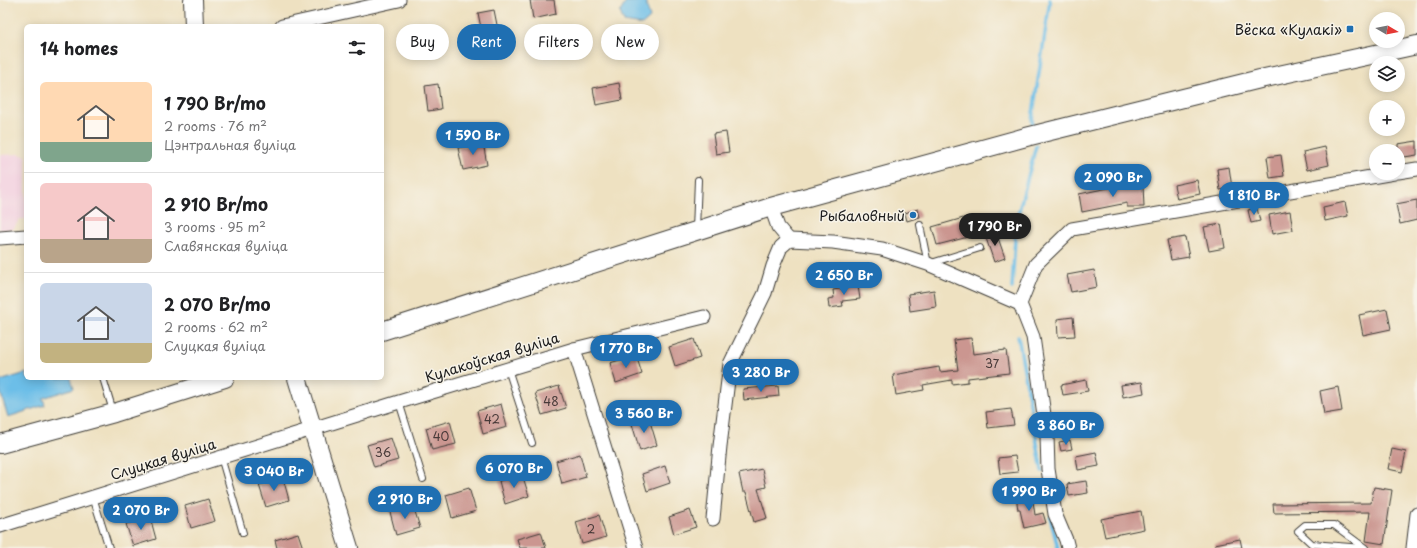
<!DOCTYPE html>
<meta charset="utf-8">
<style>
:root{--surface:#fff;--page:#f6f6f6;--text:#202124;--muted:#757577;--line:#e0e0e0;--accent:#1f6fb2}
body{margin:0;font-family:"Playpen Sans",sans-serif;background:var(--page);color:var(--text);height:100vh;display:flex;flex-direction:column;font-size:15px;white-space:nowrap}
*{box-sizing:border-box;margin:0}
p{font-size:13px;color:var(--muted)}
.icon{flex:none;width:22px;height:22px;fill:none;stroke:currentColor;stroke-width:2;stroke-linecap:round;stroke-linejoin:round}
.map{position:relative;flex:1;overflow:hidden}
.sheet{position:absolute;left:24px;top:24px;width:360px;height:356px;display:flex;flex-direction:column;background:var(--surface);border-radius:6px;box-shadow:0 2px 10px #0003}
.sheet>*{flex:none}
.guide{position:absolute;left:396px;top:24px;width:380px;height:36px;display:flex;gap:8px}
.needle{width:26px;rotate:100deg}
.tools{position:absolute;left:1369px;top:12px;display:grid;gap:8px}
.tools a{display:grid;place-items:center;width:36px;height:36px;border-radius:50%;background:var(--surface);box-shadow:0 2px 10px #0003;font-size:20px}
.price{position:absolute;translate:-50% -34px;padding:0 9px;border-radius:14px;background:var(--accent);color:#fff;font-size:13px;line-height:26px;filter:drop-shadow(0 1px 2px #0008)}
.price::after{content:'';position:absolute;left:50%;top:24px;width:12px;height:9px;margin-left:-6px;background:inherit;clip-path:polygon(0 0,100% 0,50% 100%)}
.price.selected{background:#222;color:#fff}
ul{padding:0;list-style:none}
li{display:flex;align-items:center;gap:12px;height:100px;padding:0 16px}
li+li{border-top:1px solid var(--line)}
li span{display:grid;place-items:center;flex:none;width:112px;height:80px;border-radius:6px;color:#555}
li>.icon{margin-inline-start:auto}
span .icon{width:48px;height:48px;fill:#fffc;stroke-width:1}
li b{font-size:17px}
h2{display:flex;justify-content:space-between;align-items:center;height:48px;padding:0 16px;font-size:17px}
.chip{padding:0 14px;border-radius:18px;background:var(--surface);box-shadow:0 2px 10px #0003;font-size:14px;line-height:36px}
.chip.selected{background:var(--accent);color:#fff}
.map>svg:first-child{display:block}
.built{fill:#f3cfe0}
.water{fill:#6cbee8;stroke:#446d82}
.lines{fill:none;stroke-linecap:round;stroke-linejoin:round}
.stream{stroke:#6cbee8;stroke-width:3.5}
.building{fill:#cb9690}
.lane-casing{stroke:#3c3a35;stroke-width:8}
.street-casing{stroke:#3c3a35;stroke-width:15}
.secondary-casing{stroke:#3c3a35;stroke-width:20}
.lane{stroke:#fff;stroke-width:6}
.street{stroke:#fff;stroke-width:13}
.secondary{stroke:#fff;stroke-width:18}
.poi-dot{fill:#1f6fb2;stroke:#f7f3e8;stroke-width:1.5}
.labels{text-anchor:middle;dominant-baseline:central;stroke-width:3;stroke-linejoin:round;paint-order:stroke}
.number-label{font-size:12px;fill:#483a39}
.poi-label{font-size:14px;fill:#1c1c1c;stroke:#f7f3e8;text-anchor:end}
.street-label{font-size:14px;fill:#1c1c1c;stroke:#f7f3e8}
</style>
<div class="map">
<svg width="1417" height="548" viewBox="0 0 1417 548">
<rect width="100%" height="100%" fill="#f7f3e8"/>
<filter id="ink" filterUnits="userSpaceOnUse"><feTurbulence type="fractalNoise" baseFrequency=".025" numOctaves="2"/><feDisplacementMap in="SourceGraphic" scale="8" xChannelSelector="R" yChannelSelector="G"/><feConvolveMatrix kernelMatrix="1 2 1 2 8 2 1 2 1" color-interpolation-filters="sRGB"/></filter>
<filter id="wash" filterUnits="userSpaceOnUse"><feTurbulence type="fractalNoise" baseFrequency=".012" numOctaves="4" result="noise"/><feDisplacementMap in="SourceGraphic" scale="16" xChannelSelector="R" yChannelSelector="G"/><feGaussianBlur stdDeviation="0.9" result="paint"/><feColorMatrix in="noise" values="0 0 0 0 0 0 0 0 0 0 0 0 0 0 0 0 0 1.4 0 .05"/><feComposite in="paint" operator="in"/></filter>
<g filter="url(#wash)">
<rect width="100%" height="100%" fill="#eee1c1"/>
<polygon class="built" points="19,154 26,156 26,219 20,219 13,229 0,230 0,155"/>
<g class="water">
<polygon points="645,0 650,18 642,25 624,22 620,12 626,2"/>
<polygon points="26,373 26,378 71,378 74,388 43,398 45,405 8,417 0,391 0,381"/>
</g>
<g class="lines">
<g class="stream">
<polyline points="1033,125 1032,120 1050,0"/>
<polyline points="1012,288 1016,222 1036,146"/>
<polyline points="1018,336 1042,471"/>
<polyline points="1050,517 1058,548"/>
</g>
</g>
<g id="blocks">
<g class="building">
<polygon points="530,0 554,0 556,14 533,19"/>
<polygon points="494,10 499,35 483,38 478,13"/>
<polygon points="635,34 640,50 628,53 623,38"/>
<polygon points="619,83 622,100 596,105 593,88"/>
<polygon points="438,84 441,109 428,111 425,86"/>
<polygon points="726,132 729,152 716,154 713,134"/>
<polygon points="1417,141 1417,155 1398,158 1398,144"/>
<polygon points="483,142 487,165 463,170 458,148"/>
<polygon points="1325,147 1329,165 1307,170 1303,152"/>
<polygon points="1281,155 1284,176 1270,178 1267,157"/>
<polygon points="1229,167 1232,188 1220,190 1217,169"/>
<polygon points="1197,180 1200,194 1177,199 1174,185"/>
<polygon points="1143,185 1144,207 1127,207 1127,203 1082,212 1079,194 1118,186"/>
<polygon points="1417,200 1417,220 1400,224 1396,204"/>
<polygon points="1345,202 1348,216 1325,221 1323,207"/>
<polygon points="1257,208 1260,221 1251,223 1248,210"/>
<polygon points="918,209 920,217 907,221 905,213"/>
<polygon points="1290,211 1293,230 1272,234 1269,215"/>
<polygon points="967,217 972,236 937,245 932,227"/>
<polygon points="1221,224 1225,248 1209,251 1204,227"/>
<polygon points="996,232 1005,258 994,262 985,235"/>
<polygon points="1185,237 1189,257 1171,260 1167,240"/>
<polygon points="1094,270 1097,287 1071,292 1067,275"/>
<polygon points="858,286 860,299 842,301 843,306 829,308 828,299 834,298 833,290"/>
<polygon points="934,290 936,307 910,311 908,294"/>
<polygon points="1387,309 1391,329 1363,335 1359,315"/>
<polygon points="1073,317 1075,336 1058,337 1057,319"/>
<polygon points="971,338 973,354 1006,350 1009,373 968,378 968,382 952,384 952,380 923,385 924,390 896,395 893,375 939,367 940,372 958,370 954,340"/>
<polygon points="694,339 700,358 675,366 669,347"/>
<polygon points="636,355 642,374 616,383 610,363"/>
<polygon points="1086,380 1088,391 1063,395 1061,385"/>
<polygon points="1142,382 1144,393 1123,397 1121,385"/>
<polygon points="559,386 566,408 542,415 535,393"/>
<polygon points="778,386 779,396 744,400 743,389"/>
<polygon points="1338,387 1342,411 1324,414 1320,391"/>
<polygon points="501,404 507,427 483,434 477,411"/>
<polygon points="1011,409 1014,425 988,428 986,412"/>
<polygon points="649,418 657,445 640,451 632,424"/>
<polygon points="450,421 456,444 432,450 426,428"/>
<polygon points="391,438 398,460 374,467 367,445"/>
<polygon points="1070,440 1072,449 1061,451 1059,442"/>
<polygon points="1392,449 1406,452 1402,472 1388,469"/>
<polygon points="1096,452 1099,466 1078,470 1076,456"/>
<polygon points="580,454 586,477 562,484 556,461"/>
<polygon points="1015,456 1018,472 1000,474 998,458"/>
<polygon points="665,466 670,483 647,491 642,474"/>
<polygon points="762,469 766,487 758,489 767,518 754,522 746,492 743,492 739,474"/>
<polygon points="522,474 529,496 505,504 499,481"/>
<polygon points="283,478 289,500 266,507 259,485"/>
<polygon points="1086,481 1088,493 1069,496 1067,484"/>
<polygon points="1374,487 1392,490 1384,544 1366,541 1370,512 1274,513 1273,504 1371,503"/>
<polygon points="469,488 476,511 452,518 446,495"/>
<polygon points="1032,494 1035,515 1043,513 1046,523 1024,528 1020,510 1018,510 1016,496"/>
<polygon points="208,499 215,521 191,528 185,506"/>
<polygon points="413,505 420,528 396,535 390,512"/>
<polygon points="690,510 696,527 674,534 669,517"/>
<polygon points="1141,511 1144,529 1105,537 1101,519"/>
<polygon points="599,515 606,537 582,544 576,522"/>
<polygon points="150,517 156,539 133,546 126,524"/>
<polygon points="541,532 546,548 520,548 517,539"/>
<polygon points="298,533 303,548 277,548 275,540"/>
<polygon points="1240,539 1242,548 1215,548 1215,544"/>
</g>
</g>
</g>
<g filter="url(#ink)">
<use href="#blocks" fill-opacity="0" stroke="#3c3a35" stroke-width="1"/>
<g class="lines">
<defs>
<g id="lane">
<polyline points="920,225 928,264 980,248"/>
<polyline points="696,229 698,180"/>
<polyline points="508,369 532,443"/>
<polyline points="103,378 113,411"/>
<polyline points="399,402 423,479"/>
<polyline points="221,457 243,533"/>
<polyline points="93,497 109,548"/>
<polyline points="1363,548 1312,544 1298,531 1305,525 1334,525 1365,548"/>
</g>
<g id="street">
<polyline points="282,26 399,0"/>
<polyline points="1398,172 1417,169"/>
<polyline points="771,207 778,227 789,240"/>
<polyline points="0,238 26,236"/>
<polyline points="574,349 636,548"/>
<polyline points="713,519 720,446 730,364 765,293 773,266 781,247 789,240 833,242 882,249 928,264 1020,304"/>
<polyline points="0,526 399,402 574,349 704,317"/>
<polyline points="1068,548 1066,540 1055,514 1048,469 1047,436 1033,337 1020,304 1036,264 1072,229 1394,173"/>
<polyline points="1413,548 1417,514"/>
</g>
<g id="secondary">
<polyline points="193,0 194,26"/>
<polyline points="382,331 771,207 1026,137 1260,79 1417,45"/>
<polyline points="297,378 349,548"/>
<polyline points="0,444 114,413 225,378"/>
</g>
</defs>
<use href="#lane" class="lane-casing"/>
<use href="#street" class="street-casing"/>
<use href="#secondary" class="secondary-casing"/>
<use href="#lane" class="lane"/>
<use href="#street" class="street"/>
<use href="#secondary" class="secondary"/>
</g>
</g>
<g class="poi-dot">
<rect x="1346" y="25" width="8" height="8" rx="2"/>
<circle cx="913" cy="215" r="4"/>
</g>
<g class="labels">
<g class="number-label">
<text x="992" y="363">37</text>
<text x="551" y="401">48</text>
<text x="492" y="419">42</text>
<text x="441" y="436">40</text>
<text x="383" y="452">36</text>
<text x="591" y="529">2</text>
</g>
<g class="poi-label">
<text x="1342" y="29">Вёска «Кулакі»</text>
<text x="905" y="215">Рыбаловный</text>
</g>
<g class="street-label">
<text transform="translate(492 357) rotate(-17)">Кулакоўская вуліца</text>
<text transform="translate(163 459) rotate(-17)">Слуцкая вуліца</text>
</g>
</g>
</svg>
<div class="tools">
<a><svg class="needle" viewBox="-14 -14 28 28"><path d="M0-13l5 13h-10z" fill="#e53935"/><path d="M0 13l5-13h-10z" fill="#757577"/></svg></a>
<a><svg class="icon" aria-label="layers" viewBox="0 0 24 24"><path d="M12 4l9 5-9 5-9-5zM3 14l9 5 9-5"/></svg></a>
<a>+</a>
<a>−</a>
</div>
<b class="price" style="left:473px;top:156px">1 590 Br</b>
<b class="price" style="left:1113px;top:198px">2 090 Br</b>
<b class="price" style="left:1254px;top:216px">1 810 Br</b>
<b class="price selected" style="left:995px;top:247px">1 790 Br</b>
<b class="price" style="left:844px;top:296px">2 650 Br</b>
<b class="price" style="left:626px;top:369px">1 770 Br</b>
<b class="price" style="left:761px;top:393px">3 280 Br</b>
<b class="price" style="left:644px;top:434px">3 560 Br</b>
<b class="price" style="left:1066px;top:446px">3 860 Br</b>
<b class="price" style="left:514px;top:489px">6 070 Br</b>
<b class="price" style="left:274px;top:492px">3 040 Br</b>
<b class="price" style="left:1029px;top:512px">1 990 Br</b>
<b class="price" style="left:405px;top:520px">2 910 Br</b>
<b class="price" style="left:141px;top:531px">2 070 Br</b>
<div class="guide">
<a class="chip">Buy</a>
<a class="chip selected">Rent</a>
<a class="chip">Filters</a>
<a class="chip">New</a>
</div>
<section class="sheet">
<h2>14 homes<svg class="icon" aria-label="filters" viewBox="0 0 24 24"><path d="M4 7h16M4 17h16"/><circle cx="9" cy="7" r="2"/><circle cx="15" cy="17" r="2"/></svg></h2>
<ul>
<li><span style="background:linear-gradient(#ffd9b3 75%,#7fa58c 0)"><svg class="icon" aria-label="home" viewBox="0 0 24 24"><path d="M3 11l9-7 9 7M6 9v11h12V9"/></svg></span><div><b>1 790 Br/mo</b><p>2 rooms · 76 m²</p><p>Цэнтральная вуліца</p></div></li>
<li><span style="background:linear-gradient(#f6c9c9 70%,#b9a48a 0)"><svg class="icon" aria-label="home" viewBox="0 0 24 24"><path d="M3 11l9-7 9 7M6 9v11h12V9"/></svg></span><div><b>2 910 Br/mo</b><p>3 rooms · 95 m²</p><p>Славянская вуліца</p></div></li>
<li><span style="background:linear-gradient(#c9d6e8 75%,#c2b280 0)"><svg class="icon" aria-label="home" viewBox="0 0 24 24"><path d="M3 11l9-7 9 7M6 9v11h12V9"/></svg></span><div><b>2 070 Br/mo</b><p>2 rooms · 62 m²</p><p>Слуцкая вуліца</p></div></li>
</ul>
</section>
</div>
